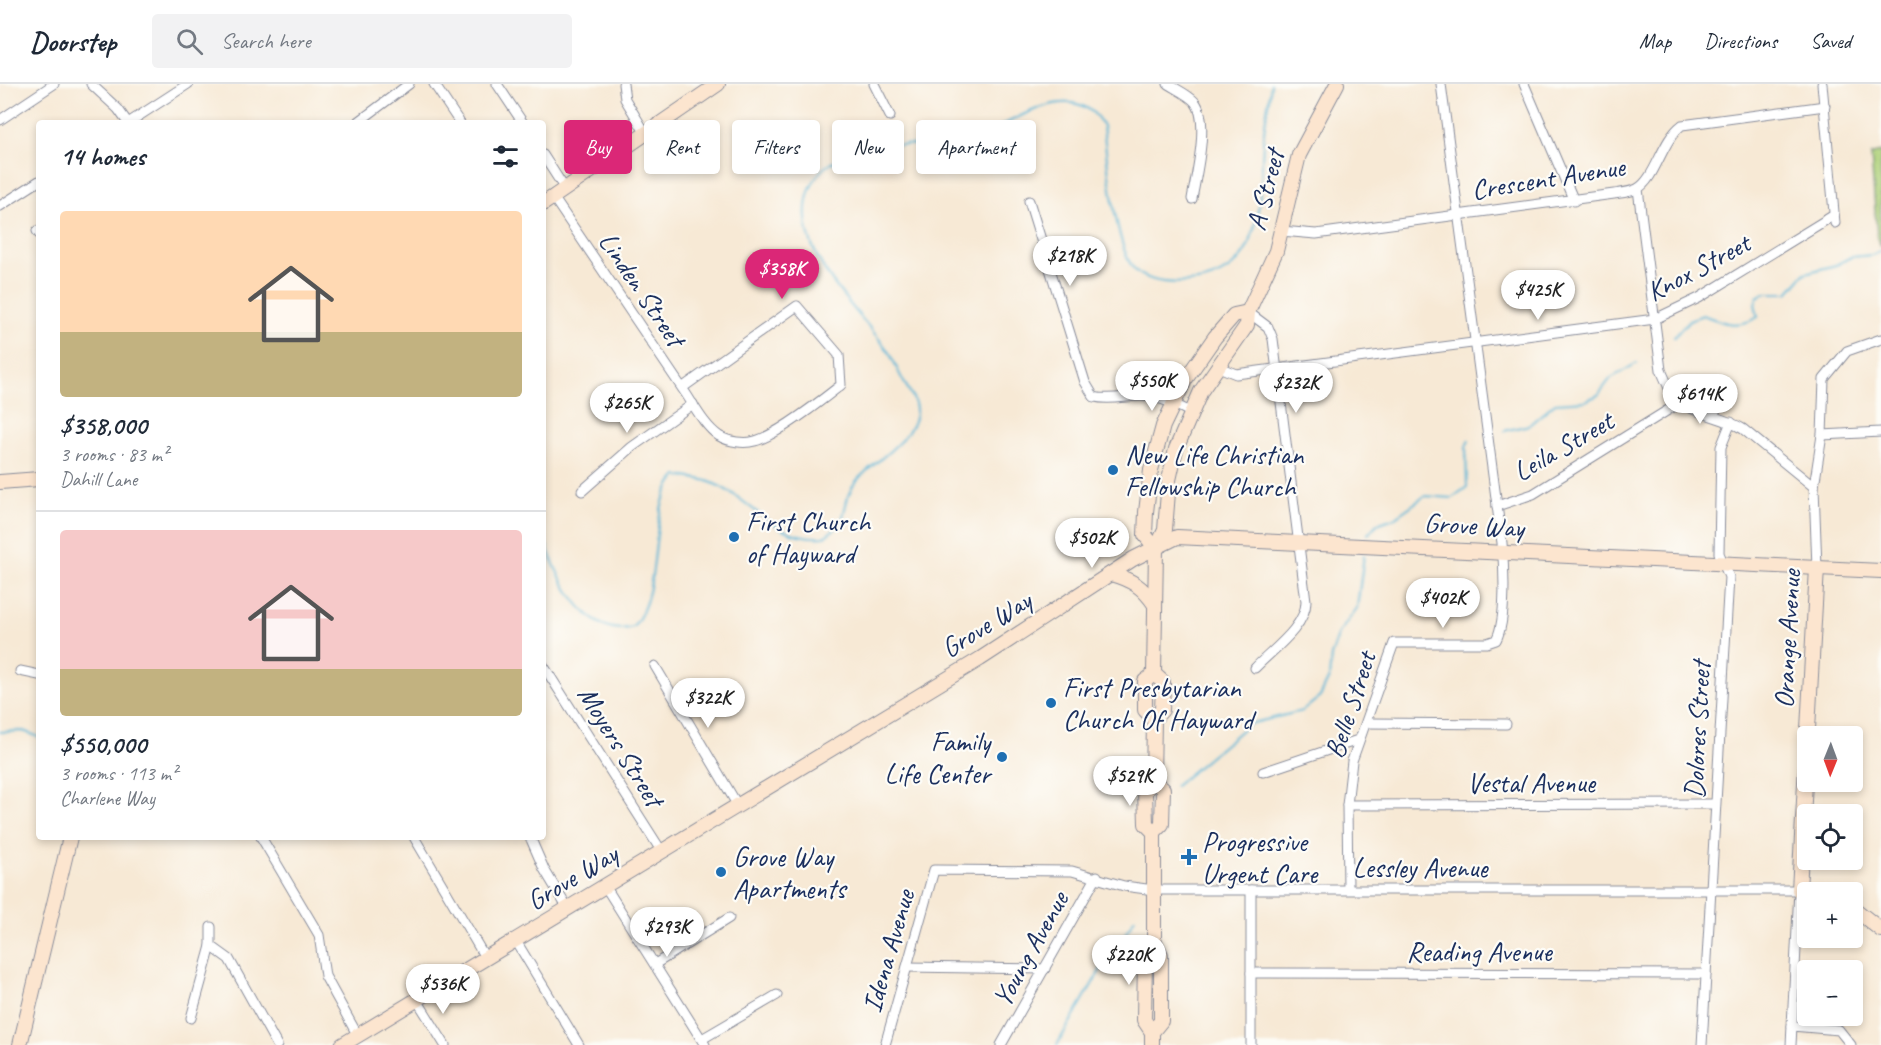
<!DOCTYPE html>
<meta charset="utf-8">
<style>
:root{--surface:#fff;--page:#f2f2f3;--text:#1f2937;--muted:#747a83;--line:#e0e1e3;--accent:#db2777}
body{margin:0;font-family:Caveat,sans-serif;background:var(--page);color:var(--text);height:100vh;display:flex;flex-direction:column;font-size:22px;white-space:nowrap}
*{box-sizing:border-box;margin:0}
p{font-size:20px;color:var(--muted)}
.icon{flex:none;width:33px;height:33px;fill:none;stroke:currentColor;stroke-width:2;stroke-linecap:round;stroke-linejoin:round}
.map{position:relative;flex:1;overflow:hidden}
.drawer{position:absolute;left:36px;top:36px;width:510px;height:720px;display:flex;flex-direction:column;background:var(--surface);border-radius:6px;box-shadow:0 3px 9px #0003}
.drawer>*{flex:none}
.guide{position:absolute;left:564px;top:36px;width:570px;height:54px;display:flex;gap:12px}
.needle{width:39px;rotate:181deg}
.controls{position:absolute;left:1797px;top:642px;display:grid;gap:12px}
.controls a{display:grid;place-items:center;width:66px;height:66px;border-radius:6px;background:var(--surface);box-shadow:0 3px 9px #0003;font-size:30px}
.price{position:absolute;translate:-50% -51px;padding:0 14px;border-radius:21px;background:#fff;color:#222;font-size:20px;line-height:39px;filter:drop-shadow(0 2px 3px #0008)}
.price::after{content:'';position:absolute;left:50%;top:36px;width:18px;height:14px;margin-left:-9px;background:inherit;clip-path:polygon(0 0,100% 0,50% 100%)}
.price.active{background:var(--accent);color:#fff}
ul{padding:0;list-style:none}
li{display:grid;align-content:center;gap:12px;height:318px;padding:0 24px}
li+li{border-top:2px solid var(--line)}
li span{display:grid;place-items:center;height:186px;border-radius:6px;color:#555}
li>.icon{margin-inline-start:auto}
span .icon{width:108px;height:108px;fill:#fffc;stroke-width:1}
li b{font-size:26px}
h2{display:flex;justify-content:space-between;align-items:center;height:72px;padding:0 24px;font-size:26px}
.pill{padding:0 21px;border-radius:6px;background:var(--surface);box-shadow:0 3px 9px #0003;font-size:21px;line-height:54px}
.pill.active{background:var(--accent);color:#fff}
header{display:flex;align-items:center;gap:36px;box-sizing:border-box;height:84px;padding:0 30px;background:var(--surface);border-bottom:2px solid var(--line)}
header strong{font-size:28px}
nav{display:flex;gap:33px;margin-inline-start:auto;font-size:21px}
.search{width:420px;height:54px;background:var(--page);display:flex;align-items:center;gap:15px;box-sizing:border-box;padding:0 21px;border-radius:6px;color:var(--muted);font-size:22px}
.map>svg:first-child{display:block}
.green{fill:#b0d27b;stroke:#66806c;stroke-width:1.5}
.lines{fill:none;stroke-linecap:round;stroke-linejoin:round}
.stream{stroke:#5ab5d7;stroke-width:2}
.street-casing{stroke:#898c9a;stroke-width:11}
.secondary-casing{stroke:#898c9a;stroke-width:16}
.street{stroke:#fff;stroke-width:9}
.secondary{stroke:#fce5cf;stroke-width:14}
.poi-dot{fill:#1f6fb2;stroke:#fdfcf7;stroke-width:2}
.labels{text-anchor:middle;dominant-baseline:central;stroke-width:4.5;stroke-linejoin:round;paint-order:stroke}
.street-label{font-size:28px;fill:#1b2f5e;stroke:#fdfcf7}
.poi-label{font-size:28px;fill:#1b2f5e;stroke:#fdfcf7;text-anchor:start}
</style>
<header>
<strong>Doorstep</strong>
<div class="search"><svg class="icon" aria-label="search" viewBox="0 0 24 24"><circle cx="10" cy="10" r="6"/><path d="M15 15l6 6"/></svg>Search here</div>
<nav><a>Map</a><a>Directions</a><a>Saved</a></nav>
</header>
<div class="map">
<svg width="1881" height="961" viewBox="0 0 1881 961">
<rect width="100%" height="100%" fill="#fdfcf7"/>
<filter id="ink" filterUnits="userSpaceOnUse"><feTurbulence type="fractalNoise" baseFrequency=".0167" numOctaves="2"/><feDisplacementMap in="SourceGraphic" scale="12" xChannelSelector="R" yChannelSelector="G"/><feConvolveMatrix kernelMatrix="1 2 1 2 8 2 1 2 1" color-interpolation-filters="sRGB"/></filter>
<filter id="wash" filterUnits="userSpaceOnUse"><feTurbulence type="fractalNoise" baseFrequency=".008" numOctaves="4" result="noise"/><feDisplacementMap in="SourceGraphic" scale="24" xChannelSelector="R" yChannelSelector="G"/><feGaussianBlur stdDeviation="1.35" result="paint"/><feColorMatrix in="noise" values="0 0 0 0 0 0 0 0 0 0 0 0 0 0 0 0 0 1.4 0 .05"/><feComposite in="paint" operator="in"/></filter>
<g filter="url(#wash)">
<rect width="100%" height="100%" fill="#f7e9d5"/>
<polygon class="green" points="1881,67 1881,163 1877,152 1871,71"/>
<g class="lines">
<g class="stream">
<path d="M1674,253l15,-17 14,-5c20,8 35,14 55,2l-3,-13 2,-7 8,-4h23l17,-20 31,-8 15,-8 21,-2 9,-4"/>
<polyline points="1504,347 1529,341 1555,319 1585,317 1598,311 1611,294 1637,279"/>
<polyline points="1368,450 1377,440 1394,434 1425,412 1452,414 1467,403 1466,363 1469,356"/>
<path d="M543,451c11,36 43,106 90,92 32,-38 13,-121 44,-151 11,2 23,2 33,6 43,16 61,59 114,55l16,-12c7,-16 5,-32 18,-46 16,-17 56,-41 58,-66 1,-10 -6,-21 -11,-29 -7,-11 -11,-25 -19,-36 -32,-43 -98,-100 -76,-159 4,-9 9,-19 18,-24 15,-9 71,-23 87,-20 15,2 35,10 49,6 16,-4 23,-18 37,-25 34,-18 80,-42 102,0 4,30 12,126 33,145 17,14 42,13 62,10 21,-3 41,-16 50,-35 14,-32 13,-69 15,-103 1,-20 6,-39 8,-59"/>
<polyline points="0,648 23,647 39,653"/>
<polyline points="1175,702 1249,640 1302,627 1320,613 1329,594 1331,572 1339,549 1357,524 1364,471"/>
<polyline points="1057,961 1101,885 1120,867 1126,848 1135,834"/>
</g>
</g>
</g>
<g filter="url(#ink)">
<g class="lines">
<defs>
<g id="street">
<polyline points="91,0 118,25 128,39"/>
<polyline points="434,0 460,39"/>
<polyline points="497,0 523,39"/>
<polyline points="623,0 625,15 646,50"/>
<polyline points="874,0 890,32"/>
<path d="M1168,0c8,5 21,11 27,18 15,19 1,73 -3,97"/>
<polyline points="1524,0 1574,117"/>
<polyline points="1822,0 1835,139"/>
<polyline points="0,36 54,0"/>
<polyline points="128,39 188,0"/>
<polyline points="357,39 409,0"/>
<polyline points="543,71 565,105"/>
<path d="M1638,105l23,181c5,11 10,26 20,33 18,12 43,14 62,26l71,58"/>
<path d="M553,113l129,191c11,15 21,37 37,48 10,6 25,8 36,5 23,-6 67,-41 86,-56l-2,-30 -42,-49 -115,82"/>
<path d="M1029,117l56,181 9,15c16,4 31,-1 47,-1 18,0 34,8 49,16"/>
<polyline points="0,122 39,97"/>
<polyline points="37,147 39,150"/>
<path d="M1281,147l35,3 298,-40c7,-1 17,-2 23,-5 19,-10 24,-48 45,-64l143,-19"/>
<path d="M1248,228l20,15 5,12 33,262c0,26 -34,49 -51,67"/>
<polyline points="1216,282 1236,290 1655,235 1699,214 1834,131"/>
<polyline points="1714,331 1723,304"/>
<polyline points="1822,351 1881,348"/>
<polyline points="582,407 632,363 693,320"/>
<polyline points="1497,422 1533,410 1681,318"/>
<polyline points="1817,484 1814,403 1822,351 1824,295 1847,267 1881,255"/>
<polyline points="543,581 662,768"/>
<polyline points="655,582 738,722"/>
<polyline points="20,587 39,591"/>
<polyline points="1367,639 1506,640"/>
<polyline points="1263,688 1358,656"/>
<polyline points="1347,721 1715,720"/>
<polyline points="261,753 319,851 325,892 358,952"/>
<polyline points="414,753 486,875"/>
<polyline points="530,753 544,785 568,825"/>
<polyline points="605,802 705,961"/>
<path d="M1348,805l-1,-84 5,-44 42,-118h93l9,-3c11,-20 8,-74 6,-97l-61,-459"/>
<polyline points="516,857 579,961"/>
<polyline points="211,862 229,875 277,961"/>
<polyline points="655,880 729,834"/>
<polyline points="907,883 1045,885"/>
<polyline points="1251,889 1706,890"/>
<polyline points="417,916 445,961"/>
<polyline points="191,934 211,862 211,843"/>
<polyline points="1792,942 1839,946 1851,961"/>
<polyline points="702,955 777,911"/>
<polyline points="885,961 934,786 1072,787 1124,802 1154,806 1799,806 1791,961"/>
<polyline points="1001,961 1097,792"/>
<polyline points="1251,961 1251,806"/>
<polyline points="1702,961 1729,493 1719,469 1721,363 1731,338"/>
</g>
<g id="secondary">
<polyline points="543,120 718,0"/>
<polyline points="0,398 39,395"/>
<polyline points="1156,465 1145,451 1146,428 1151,386 1163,342 1185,296 1215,253 1234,231 1248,228"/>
<polyline points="1817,484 1799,806 1832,808"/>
<path d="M1111,490c21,6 32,13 44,31"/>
<polyline points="1154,635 1162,626 1163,598 1154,590"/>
<polyline points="1153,697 1163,705 1162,740 1154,748"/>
<polyline points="1852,823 1881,846"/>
<polyline points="1152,948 1161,937 1161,871 1154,856 1154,748 1146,740 1145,707 1153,697 1154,635 1145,626 1145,597 1154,590 1156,465 1165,446 1169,396 1176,365 1201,307 1247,241 1248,228 1276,167 1299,71 1337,0"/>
<polyline points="20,961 70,753"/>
<polyline points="342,961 980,575 1133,475 1177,453 1881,487"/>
<polyline points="1152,961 1152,948 1144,936 1145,871 1154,856"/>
</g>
</defs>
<use href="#street" class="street-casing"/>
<use href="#secondary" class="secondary-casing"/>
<use href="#street" class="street"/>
<use href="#secondary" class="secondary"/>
</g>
</g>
<g class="poi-dot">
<circle cx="1113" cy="386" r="6"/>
<circle cx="734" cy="453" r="6"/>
<circle cx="1051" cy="619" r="6"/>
<circle cx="1002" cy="673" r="6"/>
<path d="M1186 764h6v6h6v6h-6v6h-6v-6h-6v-6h6z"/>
<circle cx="721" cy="788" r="6"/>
</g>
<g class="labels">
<g class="street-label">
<text transform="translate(1548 94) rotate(-9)">Crescent Avenue</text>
<text transform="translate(1265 106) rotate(-76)">A Street</text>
<text transform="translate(1698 183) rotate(-28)">Knox Street</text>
<text transform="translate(642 205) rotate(56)">Linden Street</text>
<text transform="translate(1563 362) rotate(-30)">Leila Street</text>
<text transform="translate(1474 441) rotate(3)">Grove Way</text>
<text transform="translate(986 540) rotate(-32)">Grove Way</text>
<text transform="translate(1787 555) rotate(-87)">Orange Avenue</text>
<text transform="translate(1350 621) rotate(-72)">Belle Street</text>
<text transform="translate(1697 646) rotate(-87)">Dolores Street</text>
<text transform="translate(621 662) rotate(58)">Moyers Street</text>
<text x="1531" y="698">Vestal Avenue</text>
<text x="1420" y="783">Lessley Avenue</text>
<text transform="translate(572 793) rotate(-31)">Grove Way</text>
<text transform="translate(1030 865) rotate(-61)">Young Avenue</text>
<text transform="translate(888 867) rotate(-74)">Idena Avenue</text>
<text x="1479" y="867">Reading Avenue</text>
</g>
<g class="poi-label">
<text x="1125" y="370">New Life Christian<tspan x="1125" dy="32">Fellowship Church</tspan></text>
<text x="746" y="437">First Church<tspan x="746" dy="32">of Hayward</tspan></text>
<text x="1063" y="603">First Presbytarian<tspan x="1063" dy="32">Church Of Hayward</tspan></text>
<text x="990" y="657" text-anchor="end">Family<tspan x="990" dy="32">Life Center</tspan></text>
<text x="1202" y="757">Progressive<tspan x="1202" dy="32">Urgent Care</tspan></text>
<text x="733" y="772">Grove Way<tspan x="733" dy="32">Apartments</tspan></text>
</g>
</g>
</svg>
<div class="controls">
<a><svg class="needle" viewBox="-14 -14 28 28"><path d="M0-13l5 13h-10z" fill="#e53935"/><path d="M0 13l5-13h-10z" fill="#747a83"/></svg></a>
<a><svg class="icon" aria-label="locate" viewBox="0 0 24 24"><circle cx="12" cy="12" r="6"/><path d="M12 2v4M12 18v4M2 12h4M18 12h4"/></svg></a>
<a>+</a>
<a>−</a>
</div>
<b class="price" style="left:1070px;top:203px">$218K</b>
<b class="price active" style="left:782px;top:216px">$358K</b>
<b class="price" style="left:1538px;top:237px">$425K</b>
<b class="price" style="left:1152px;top:328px">$550K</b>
<b class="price" style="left:1296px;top:330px">$232K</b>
<b class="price" style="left:1700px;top:341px">$614K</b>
<b class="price" style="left:627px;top:350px">$265K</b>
<b class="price" style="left:1092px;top:485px">$502K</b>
<b class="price" style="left:1443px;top:545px">$402K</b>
<b class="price" style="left:708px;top:645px">$322K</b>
<b class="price" style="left:1130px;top:723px">$529K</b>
<b class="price" style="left:667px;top:874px">$293K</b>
<b class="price" style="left:1129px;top:902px">$220K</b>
<b class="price" style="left:443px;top:931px">$536K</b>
<div class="guide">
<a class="pill active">Buy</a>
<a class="pill">Rent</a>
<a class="pill">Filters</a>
<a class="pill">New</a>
<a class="pill">Apartment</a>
</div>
<section class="drawer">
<h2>14 homes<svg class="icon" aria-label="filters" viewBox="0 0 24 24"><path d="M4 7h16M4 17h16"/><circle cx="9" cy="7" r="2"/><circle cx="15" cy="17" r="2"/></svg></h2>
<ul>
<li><span style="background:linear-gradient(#ffd9b3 65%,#c2b280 0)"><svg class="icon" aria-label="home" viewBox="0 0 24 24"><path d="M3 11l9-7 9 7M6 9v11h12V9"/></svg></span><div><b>$358,000</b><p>3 rooms · 83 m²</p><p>Dahill Lane</p></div></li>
<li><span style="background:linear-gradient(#f6c9c9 75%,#c2b280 0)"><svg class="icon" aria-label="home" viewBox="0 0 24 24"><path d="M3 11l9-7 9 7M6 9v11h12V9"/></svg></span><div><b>$550,000</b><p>3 rooms · 113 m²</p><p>Charlene Way</p></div></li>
</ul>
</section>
</div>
